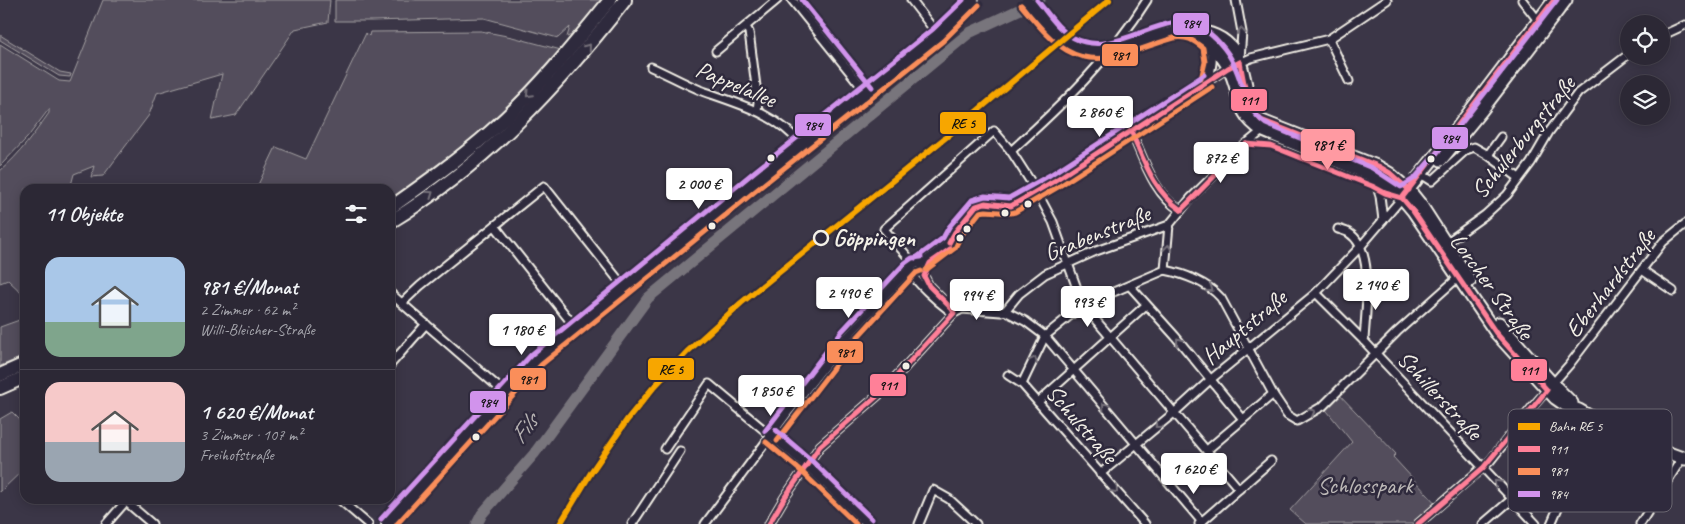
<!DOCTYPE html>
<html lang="de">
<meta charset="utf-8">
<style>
:root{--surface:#2c2835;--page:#383441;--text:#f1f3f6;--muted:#a6a6ad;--line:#484450;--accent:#ff9aa2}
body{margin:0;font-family:Caveat,sans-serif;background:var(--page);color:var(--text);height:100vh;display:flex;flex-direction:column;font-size:19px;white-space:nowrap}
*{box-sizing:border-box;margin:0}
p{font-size:16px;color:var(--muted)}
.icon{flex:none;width:28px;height:28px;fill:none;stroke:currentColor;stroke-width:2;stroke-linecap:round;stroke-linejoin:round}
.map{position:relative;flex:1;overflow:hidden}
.side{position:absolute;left:20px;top:184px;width:375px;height:320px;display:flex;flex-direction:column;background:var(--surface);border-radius:15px;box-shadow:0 2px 12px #0003,0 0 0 1px var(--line)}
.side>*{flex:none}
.buttons{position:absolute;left:1620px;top:15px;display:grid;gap:10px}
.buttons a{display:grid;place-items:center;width:50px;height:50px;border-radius:50%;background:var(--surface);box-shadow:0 2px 12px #0003,0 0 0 1px var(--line);font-size:25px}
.price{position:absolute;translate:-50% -42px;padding:0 11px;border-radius:5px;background:#fff;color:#222;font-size:16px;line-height:32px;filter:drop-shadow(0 1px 2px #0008)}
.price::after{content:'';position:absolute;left:50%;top:30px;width:15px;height:11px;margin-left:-8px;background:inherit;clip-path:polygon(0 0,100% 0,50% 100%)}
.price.on{background:var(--accent);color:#111}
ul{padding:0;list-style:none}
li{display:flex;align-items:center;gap:15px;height:125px;padding:0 25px}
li+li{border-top:1px solid var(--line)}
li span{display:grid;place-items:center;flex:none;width:140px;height:100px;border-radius:15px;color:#555}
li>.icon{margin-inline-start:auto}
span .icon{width:60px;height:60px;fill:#fffc;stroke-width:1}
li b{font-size:21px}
h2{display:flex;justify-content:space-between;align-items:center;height:60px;padding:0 25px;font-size:21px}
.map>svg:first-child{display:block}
.green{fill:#534e5c;stroke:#a4a0a2}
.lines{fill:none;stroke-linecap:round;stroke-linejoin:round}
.river{stroke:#78747b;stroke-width:11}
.street-casing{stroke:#f4f1e8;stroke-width:11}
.secondary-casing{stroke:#f4f1e8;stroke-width:14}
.primary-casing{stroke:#f4f1e8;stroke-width:15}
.highway-casing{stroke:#f4f1e8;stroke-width:16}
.street{stroke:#2f2a3d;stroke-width:7}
.secondary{stroke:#2f2a3d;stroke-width:10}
.primary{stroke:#2f2a3d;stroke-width:11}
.highway{stroke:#2f2a3d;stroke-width:12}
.secondary-bridge-casing{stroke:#f4f1e8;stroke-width:14;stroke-linecap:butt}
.secondary-bridge{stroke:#2f2a3d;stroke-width:10}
.bus-1-casing{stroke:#2f2a3d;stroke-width:9}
.bus-2-casing{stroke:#2f2a3d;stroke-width:9}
.bus-3-casing{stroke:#2f2a3d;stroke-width:9}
.bus-1{stroke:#ff8098;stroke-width:5}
.bus-2{stroke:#fa8e5a;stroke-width:5}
.bus-3{stroke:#d193ec;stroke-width:5}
.rail-1-casing{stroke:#2f2a3d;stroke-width:10}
.rail-1{stroke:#f7a600;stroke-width:6}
.oneway{stroke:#747079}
.bus-dot{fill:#f4f1e8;stroke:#2f2a3d;stroke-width:2}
.stop-dot{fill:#2f2a3d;stroke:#f4f1e8;stroke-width:2.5}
.labels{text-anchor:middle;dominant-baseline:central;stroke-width:5;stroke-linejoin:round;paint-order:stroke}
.street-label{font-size:24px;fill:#f4f1e8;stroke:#2f2a3d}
.stop-label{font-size:24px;font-weight:bold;fill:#f4f1e8;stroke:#2f2a3d;text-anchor:start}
.park-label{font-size:24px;fill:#bcb8b7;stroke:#2f2a3d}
.water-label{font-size:25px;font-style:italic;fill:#b6b2b2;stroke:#2f2a3d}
.key{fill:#2f2a3d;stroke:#6a6670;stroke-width:1}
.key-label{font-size:14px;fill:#f4f1e8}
.line-badge{stroke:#2f2a3d;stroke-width:2}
.pale-badge-label{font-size:14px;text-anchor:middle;font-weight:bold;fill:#111}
</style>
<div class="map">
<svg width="1685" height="524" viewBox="0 0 1685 524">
<rect width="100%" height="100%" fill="#3b3647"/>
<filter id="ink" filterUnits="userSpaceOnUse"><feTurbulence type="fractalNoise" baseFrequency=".02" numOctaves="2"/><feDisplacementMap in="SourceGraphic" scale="10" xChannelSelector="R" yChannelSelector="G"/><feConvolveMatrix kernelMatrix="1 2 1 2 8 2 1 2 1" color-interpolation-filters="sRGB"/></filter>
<g filter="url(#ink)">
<g class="green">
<path d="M103,0h227l-2,22 -33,7 -59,86 -24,5 10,-46 -65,19 -8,22 -46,61 -12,1 3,-11 -20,8 -4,15h-45v107l-17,-16 -8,3v-112c20,-17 34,-37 49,-58v-4l-22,29 -27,28v-122l59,37 11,1z"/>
<polygon points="335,0 603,0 578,32 567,37 570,27 558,38 484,18 372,21 335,21"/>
<path d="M481,31l31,6 49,13c-49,57 -108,109 -171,150v-11h-134l20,-42 30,12 60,-126 3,3 1,-4z"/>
<polygon points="0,35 60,72 71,74 70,77 59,76 0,40"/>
<polygon points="25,318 25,356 0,366 0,327"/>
<polygon points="1337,392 1396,454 1393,457 1438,506 1418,524 1306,524 1290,510 1352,442 1323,406"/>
<polygon points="12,412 25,425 25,468 0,492 0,419"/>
</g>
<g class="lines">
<polyline class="river" points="477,524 482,514 534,454 648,298 969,33 1040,0"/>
<defs>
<g id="street">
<polyline points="792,0 866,92"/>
<polyline points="911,0 938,35"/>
<polyline points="1236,0 1242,32 1240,59"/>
<polyline points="1522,0 1540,23"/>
<polyline points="746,27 749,32 758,102 757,111"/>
<polyline points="1661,36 1685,25"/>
<polyline points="1329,39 1349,81"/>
<polyline points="716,51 777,0"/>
<path d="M651,67c16,7 32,16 49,23 37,14 75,22 101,54"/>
<path d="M1208,81c4,-16 6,-19 2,-36"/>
<path d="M1131,131c12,26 23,65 50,79"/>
<path d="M1011,151c50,-45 100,-93 136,-151"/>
<polyline points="1488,155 1501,137"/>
<polyline points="1421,174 1432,181 1466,150 1474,147 1488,155 1519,178"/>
<polyline points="1374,178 1380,196 1383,220"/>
<polyline points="495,226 575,327"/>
<path d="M1338,229c3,1 8,2 11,4 27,17 16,81 15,108"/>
<polyline points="1446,243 1485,215 1507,195 1531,163 1549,132 1578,93 1629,54"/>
<polyline points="914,264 884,229 994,131 1011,151 1036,190 1053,222 1083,305 1239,489"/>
<polyline points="921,264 949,243 955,232 976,206 985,203 1011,206 1054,181 1228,68 1251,58 1329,39 1387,0"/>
<path d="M910,270c2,10 31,34 40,41l4,2"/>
<path d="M1165,270c20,4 43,13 56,28l52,96 14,21 10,6 26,-15 74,-74 64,-57"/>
<polyline points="1165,270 1169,225"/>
<polyline points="1642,270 1673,291"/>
<polyline points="924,276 929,286 941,298"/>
<polyline points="1130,286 1175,336 1243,419"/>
<polyline points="390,293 505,393"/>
<polyline points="1316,293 1364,341 1536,524"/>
<polyline points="402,303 420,286 544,186 624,287"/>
<polyline points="1005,311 1019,294 1045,274 1096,251 1169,225 1191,198 1246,144 1262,131"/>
<polyline points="390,365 426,324"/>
<polyline points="1008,375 1022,384 1145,524"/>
<polyline points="1022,384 1045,336 1083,305 1165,270"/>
<polyline points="1038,402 1146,305"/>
<polyline points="665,449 709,384 806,465 867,524"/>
<polyline points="1207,450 1273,394"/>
<polyline points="1100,474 1175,412 1210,380 1316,293 1361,246 1402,198"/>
<polyline points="123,499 152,524"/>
<polyline points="339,499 368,524"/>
<polyline points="106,524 128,499"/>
<polyline points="632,524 680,451"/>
<path d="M705,524l84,-113 59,-75 55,-60c5,-4 8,-11 14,-12"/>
<polyline points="769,524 785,497 820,446 884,390 954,313 962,309 1001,312 1005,311 1025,321 1045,336 1202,522"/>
<polyline points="919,524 933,490 949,499 976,524"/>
<polyline points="1199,524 1271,461"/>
<polyline points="1418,524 1490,461 1534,405 1569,365 1663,242 1685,224"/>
<polyline points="1483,524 1512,499"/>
<polyline points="1551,524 1596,421"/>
<polyline points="1640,524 1684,455"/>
</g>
<g id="secondary">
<path d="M1192,32c14,9 28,20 36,36 13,25 6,45 34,63l107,44 22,13 11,10"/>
<path d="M1123,48c33,-12 85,-34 112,3 9,12 12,40 16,55l4,9 6,5 117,46 12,7 19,17"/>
<polyline points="387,524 536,360 759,178 938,35 964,10 973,0"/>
</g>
<g id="primary">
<polyline points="1554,0 1455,131 1402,198 1413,211 1496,333 1555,398 1565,405 1579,410 1625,437 1685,459"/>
<polyline points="1441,160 1482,110 1566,0"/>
<polyline points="1409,190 1421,205 1470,281"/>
<polyline points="1499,323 1553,384 1572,403"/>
</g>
<g id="highway">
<path d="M390,208c34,-24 68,-48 100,-76 45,-39 83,-86 120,-132"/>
<path d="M390,222c97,-59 166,-134 235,-222"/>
<polyline points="0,375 25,364"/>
<polyline points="0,388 25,377"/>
</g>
</defs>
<use href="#street" class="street-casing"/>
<use href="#secondary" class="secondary-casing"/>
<use href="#primary" class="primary-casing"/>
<use href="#highway" class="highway-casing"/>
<use href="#street" class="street"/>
<use href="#secondary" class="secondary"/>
<use href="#primary" class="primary"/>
<use href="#highway" class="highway"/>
<defs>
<path id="secondary-bridge" d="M1027,0c30,35 45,61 96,48"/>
</defs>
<use href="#secondary-bridge" class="secondary-bridge-casing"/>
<use href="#secondary-bridge" class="secondary-bridge"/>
<defs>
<g id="bus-1">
<path d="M1240,62c4,21 6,42 21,58l117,46 12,7 19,17"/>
<path d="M1131,131c13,29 22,60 50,79"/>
<polyline points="1246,144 1271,146 1372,186 1385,193 1402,198"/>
<polyline points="1402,198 1413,211 1496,333 1547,390 1483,468 1418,524"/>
<polyline points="1402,198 1554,0"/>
<polyline points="1181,210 1246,144"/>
<polyline points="949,243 955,232 976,206 985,203 1011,206 1054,181 1228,68 1240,62"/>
<polyline points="769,524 785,497 820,446 884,390 954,313 952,309 929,286 924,276 930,263 950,249"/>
</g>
<g id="bus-2">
<path d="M1021,5c30,35 50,64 101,50 18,-5 34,-12 52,-17 13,-2 19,2 29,10l2,14 -4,17"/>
<polyline points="926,270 955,248 961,236 980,212 986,211 1011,213 1015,212 1058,187 1212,87"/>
<polyline points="777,441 854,341 916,273 921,271"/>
<polyline points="766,442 801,471 856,524"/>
<polyline points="397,524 541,365 764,184 943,41 979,5"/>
</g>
<g id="bus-3">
<polyline points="802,0 872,87"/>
<path d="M1037,0c11,13 21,30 37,38 42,22 91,-31 125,-12 14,8 29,24 35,39 11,23 10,43 32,59l106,44 29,19 14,-9 38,-44 104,-134"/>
<polyline points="916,258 943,238 949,227 972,200 985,196 1009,198 1050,175 1204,75"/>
<polyline points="776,430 811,460 872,519"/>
<polyline points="765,431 842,331 905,263 912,258 921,257"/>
<polyline points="381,519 531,355 754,172 933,29 963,0"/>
</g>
</defs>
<use href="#bus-1" class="bus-1-casing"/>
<use href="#bus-2" class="bus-2-casing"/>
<use href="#bus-3" class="bus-3-casing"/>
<use href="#bus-1" class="bus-1"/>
<use href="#bus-2" class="bus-2"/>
<use href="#bus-3" class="bus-3"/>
<defs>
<polyline id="rail-1" points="560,524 592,471 627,420 653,388 687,352 741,303 950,134 1109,0"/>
</defs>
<use href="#rail-1" class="rail-1-casing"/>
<use href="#rail-1" class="rail-1"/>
</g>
<defs><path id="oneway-chevron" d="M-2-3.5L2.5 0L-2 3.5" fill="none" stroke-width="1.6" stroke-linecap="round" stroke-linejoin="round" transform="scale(1.25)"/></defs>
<g class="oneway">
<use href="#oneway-chevron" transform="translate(1241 31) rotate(-96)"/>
<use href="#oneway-chevron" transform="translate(588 47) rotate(-51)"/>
<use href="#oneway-chevron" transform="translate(529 94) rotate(134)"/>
<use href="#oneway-chevron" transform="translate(430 194) rotate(-35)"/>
<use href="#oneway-chevron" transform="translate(1168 248) rotate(-84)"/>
<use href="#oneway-chevron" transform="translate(1210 289) rotate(34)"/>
<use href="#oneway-chevron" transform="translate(1179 341) rotate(-129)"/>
<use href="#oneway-chevron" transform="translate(1034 360) rotate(-65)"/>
<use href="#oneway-chevron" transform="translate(1105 406) rotate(-130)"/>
<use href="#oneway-chevron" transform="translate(1312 412) rotate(-29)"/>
<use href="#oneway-chevron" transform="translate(1158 425) rotate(140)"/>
<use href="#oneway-chevron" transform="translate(1497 483) rotate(-133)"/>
<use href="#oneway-chevron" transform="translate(1115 490) rotate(48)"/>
</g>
</g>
<g class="bus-dot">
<circle cx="771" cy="158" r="4.5"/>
<circle cx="1431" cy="159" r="4.5"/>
<circle cx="1028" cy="204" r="4.5"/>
<circle cx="1005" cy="213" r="4.5"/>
<circle cx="712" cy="226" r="4.5"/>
<circle cx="967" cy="229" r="4.5"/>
<circle cx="960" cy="238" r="4.5"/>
<circle cx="906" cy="366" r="4.5"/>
<circle cx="476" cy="437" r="4.5"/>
</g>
<circle class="stop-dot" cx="821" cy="238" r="7"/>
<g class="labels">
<g class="street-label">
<text transform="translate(736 84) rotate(23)">Pappelallee</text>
<text transform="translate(1523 137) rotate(-51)">Schulerburgstraße</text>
<text transform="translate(1097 233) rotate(-22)">Grabenstraße</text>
<text transform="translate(1610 283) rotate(-52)">Eberhardstraße</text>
<text transform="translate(1492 286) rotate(54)">Lorcher Straße</text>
<text transform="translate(1244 327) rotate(-40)">Hauptstraße</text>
<text transform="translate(1440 395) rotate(47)">Schillerstraße</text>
<text transform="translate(1082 424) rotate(49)">Schulstraße</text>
</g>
<g class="stop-label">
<text x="833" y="238">Göppingen</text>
</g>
<g class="park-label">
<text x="1365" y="485">Schlosspark</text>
</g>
<g class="water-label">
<text transform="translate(524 429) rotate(-53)">Fils</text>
</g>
</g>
<rect x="1508" y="409" width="164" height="103" rx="8" class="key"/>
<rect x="1518" y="423" width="22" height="7" fill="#f7a600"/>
<rect x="1518" y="446" width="22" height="6" fill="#ff8098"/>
<rect x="1518" y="468" width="22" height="7" fill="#fa8e5a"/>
<rect x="1518" y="491" width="22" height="6" fill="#d193ec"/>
<g class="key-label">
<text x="1549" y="431">Bahn RE 5</text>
<text x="1549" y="454">911</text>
<text x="1549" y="476">981</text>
<text x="1549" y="499">984</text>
</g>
<g class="line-badge">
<rect x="1172" y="12" width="38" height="24" rx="5" fill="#d193ec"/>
<rect x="1101" y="43" width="38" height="24" rx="5" fill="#fa8e5a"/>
<rect x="1230" y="88" width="38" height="24" rx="5" fill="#ff8098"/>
<rect x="939" y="111" width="48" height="24" rx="5" fill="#f7a600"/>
<rect x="794" y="113" width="38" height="24" rx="5" fill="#d193ec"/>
<rect x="1431" y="126" width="38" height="24" rx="5" fill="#d193ec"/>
<rect x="826" y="340" width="38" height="24" rx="5" fill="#fa8e5a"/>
<rect x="647" y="357" width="48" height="24" rx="5" fill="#f7a600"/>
<rect x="1510" y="358" width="38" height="24" rx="5" fill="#ff8098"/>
<rect x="509" y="367" width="38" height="24" rx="5" fill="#fa8e5a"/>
<rect x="869" y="373" width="38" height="24" rx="5" fill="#ff8098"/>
<rect x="469" y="390" width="38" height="24" rx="5" fill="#d193ec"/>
</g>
<g class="pale-badge-label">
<text x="1191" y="28">984</text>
<text x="1120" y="60">981</text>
<text x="1249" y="105">911</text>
<text x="963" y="128">RE 5</text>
<text x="813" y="130">984</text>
<text x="1450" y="143">984</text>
<text x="845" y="357">981</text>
<text x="671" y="374">RE 5</text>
<text x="1529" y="375">911</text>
<text x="528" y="384">981</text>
<text x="888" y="390">911</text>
<text x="488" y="407">984</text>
</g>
</svg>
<div class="buttons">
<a><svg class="icon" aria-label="locate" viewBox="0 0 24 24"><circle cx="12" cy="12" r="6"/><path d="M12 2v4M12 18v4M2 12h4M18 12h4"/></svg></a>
<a><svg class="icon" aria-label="layers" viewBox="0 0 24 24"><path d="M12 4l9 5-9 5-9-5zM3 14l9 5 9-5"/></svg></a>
</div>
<b class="price" style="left:1100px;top:138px">2 860 €</b>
<b class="price on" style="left:1328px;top:171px">981 €</b>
<b class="price" style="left:1221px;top:184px">872 €</b>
<b class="price" style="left:699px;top:210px">2 000 €</b>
<b class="price" style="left:1376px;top:311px">2 140 €</b>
<b class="price" style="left:849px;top:319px">2 490 €</b>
<b class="price" style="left:977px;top:321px">994 €</b>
<b class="price" style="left:1088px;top:328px">993 €</b>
<b class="price" style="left:522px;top:356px">1 180 €</b>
<b class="price" style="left:771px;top:417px">1 850 €</b>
<b class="price" style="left:1194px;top:495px">1 620 €</b>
<section class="side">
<h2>11 Objekte<svg class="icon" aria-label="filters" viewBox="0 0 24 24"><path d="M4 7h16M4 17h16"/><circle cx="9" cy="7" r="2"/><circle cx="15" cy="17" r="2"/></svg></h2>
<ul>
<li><span style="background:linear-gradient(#a9c7e8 65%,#7fa58c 0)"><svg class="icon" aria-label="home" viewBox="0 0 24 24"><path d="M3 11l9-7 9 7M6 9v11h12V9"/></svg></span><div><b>981 €/Monat</b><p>2 Zimmer · 62 m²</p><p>Willi-Bleicher-Straße</p></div></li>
<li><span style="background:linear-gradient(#f6c9c9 60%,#9aa5b1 0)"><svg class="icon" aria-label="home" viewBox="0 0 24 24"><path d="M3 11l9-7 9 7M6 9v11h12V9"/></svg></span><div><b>1 620 €/Monat</b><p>3 Zimmer · 107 m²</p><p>Freihofstraße</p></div></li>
</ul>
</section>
</div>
